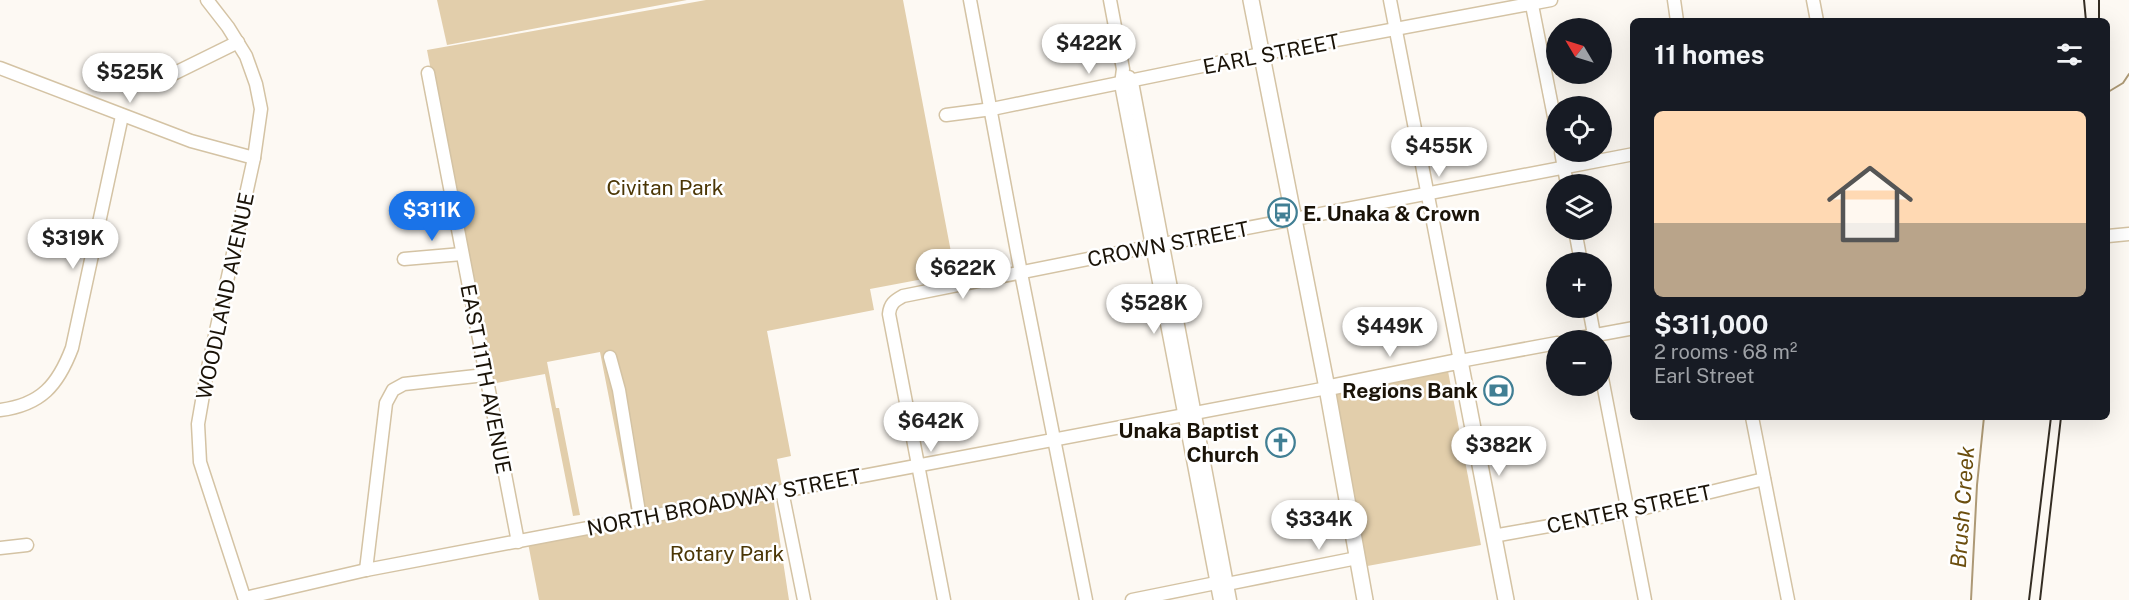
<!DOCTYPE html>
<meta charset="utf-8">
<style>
:root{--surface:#171b24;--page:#242831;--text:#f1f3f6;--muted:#9ea1a6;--accent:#1a73e8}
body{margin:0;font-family:"Public Sans",sans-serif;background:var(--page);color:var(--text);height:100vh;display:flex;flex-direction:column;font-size:22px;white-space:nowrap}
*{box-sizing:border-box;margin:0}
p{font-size:20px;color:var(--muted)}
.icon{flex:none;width:33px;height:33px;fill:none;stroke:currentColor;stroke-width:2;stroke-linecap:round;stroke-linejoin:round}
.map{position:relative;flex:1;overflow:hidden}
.details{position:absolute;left:1630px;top:18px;width:480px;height:402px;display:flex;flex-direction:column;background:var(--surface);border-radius:9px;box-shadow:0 6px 24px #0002}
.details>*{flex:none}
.needle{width:39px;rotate:308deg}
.controls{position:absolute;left:1546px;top:18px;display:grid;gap:12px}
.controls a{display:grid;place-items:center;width:66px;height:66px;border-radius:50%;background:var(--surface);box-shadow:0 6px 24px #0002;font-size:30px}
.price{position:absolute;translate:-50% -51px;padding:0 14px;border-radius:21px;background:#fff;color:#222;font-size:20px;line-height:39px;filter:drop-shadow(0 2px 3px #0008)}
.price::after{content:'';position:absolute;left:50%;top:36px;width:18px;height:14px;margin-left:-9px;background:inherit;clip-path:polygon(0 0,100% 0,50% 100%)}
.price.current{background:var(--accent);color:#fff}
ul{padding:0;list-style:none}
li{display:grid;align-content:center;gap:12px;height:318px;padding:0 24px}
li span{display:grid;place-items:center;height:186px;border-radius:9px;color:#555}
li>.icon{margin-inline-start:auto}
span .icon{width:108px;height:108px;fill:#fffc;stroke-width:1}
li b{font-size:26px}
h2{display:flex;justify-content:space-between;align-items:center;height:72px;padding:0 24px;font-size:26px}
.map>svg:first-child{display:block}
.green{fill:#e2ceab}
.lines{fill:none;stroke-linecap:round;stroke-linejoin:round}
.stream{stroke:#ad9975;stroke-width:2}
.minor-casing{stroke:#d4c3a4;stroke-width:15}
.major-casing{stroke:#d4c3a4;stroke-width:18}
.minor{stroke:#fff;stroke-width:12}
.major{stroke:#fff;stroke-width:15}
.rail{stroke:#342d23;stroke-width:2}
.labels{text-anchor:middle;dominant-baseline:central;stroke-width:5;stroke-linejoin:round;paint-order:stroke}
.street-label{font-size:21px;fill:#1a1308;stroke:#fff}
.park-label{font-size:21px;fill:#4b3605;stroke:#fff}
.poi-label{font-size:21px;font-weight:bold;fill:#1a1308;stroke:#fff;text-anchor:end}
.water-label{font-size:22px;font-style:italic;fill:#6b4e0e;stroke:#fff}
</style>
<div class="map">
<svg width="2129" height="600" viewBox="0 0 2129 600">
<rect width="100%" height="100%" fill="#fdf9f3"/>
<g class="green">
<polygon points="437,0 687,0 447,45"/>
<polygon points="706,0 903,0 955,273 870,289 874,310 767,331 791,456 777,459 782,487 632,515 600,352 547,362 556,408 559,408 580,515 573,516 545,374 491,384 427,50"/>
<polygon points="1448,371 1481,545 1362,567 1330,393"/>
<polygon points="773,496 789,600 539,600 528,543"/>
</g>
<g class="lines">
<g class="stream">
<polyline points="2108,92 2123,83 2129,74"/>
<polyline points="1971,600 1977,485 1984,417"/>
</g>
<defs>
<g id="minor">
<polyline points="207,0 228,27 246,56 256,84 261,109 254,158 207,372 198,424 200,462 245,600"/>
<polyline points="970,0 1021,273 1086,600"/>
<polyline points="1110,0 1123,69 1121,84 1220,600"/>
<polyline points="1390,0 1460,361 1557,343"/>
<polyline points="1531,0 1557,132"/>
<polyline points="1674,0 1677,21"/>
<polyline points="1813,0 1817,21"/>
<polyline points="0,68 191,141 254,158"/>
<polyline points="428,73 518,542"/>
<polyline points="171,75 238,42"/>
<polyline points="1129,77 1132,82 1230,600"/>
<polyline points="946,115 992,109 1261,54 1551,0"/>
<polyline points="1561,152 1567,184"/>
<polyline points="1575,230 1581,262"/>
<polyline points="2108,236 2129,234"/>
<polyline points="404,259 462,254"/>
<polyline points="1589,308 1595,340"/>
<polyline points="1569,340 1634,328"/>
<polyline points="610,357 619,390 640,518"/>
<polyline points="1602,378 1645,600"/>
<path d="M0,410c41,-5 58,-25 72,-62l50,-232"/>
<polyline points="1752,417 1788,600"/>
<polyline points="782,491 804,600"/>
<polyline points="1493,536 1628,512 1764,479"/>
<polyline points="0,548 27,545"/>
<polyline points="366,570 386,403 393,390 404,384 485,375"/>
<polyline points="245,598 366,570 1327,388"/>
<path d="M944,600l-55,-286c1,-10 5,-13 14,-18l250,-50 481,-92"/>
<polyline points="1132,600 1216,583 1227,584 1357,558"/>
</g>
<g id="major">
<polyline points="1251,0 1327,388 1365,600"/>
<polyline points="1327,388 1460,361 1506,600"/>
</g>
</defs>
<use href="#minor" class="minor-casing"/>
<use href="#major" class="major-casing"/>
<use href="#minor" class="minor"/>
<use href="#major" class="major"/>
<g class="rail">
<polyline points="2084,0 2086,21"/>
<polyline points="2099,0 2099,21"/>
<polyline points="2029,600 2051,417"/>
<polyline points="2040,600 2061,417"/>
</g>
</g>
<defs>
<symbol id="bus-ring" viewBox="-11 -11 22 22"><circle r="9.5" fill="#fff" stroke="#417f94" stroke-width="1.5"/><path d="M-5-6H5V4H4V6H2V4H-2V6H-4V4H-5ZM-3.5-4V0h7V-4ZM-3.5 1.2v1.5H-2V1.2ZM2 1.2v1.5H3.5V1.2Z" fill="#417f94"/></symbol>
<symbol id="bank-ring" viewBox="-11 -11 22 22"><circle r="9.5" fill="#fff" stroke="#417f94" stroke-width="1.5"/><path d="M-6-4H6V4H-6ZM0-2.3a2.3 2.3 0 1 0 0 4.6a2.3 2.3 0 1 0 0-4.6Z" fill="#417f94"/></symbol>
<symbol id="church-ring" viewBox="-11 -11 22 22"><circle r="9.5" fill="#fff" stroke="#417f94" stroke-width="1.5"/><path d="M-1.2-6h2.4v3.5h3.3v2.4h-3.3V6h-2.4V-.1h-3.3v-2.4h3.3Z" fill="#417f94"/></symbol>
</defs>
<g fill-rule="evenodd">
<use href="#bus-ring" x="1266" y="196" width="33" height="33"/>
<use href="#bank-ring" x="1482" y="374" width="33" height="33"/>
<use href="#church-ring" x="1264" y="426" width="33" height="33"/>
</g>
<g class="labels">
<g class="street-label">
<text transform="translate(1271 54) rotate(-11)">EARL STREET</text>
<text transform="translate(1168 244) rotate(-11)">CROWN STREET</text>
<text transform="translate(225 296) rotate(-78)">WOODLAND AVENUE</text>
<text transform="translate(486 379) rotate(79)">EAST 11TH AVENUE</text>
<text transform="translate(724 502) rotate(-11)">NORTH BROADWAY STREET</text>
<text transform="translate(1629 509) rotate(-12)">CENTER STREET</text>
</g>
<g class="park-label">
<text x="665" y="187">Civitan Park</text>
<text x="727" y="553">Rotary Park</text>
</g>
<g class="poi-label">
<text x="1303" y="213" text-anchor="start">E. Unaka &amp; Crown</text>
<text x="1478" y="390">Regions Bank</text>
<text x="1259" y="430">Unaka Baptist<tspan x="1259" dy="24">Church</tspan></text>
</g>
<g class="water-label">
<text transform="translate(1962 507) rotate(-86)">Brush Creek</text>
</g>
</g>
</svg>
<div class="controls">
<a><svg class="needle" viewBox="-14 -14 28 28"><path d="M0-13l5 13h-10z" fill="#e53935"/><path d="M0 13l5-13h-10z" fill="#9ea1a6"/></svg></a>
<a><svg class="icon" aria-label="locate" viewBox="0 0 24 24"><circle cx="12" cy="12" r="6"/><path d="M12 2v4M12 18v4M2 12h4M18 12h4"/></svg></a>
<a><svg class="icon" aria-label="layers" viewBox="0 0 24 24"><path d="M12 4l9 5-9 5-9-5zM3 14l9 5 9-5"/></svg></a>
<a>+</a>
<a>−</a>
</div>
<b class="price" style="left:1089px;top:75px">$422K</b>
<b class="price" style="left:130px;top:104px">$525K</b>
<b class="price" style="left:1439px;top:178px">$455K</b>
<b class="price current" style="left:432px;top:242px">$311K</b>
<b class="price" style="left:73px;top:270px">$319K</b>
<b class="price" style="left:963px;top:300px">$622K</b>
<b class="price" style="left:1154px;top:335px">$528K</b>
<b class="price" style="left:1390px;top:358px">$449K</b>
<b class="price" style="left:931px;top:453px">$642K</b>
<b class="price" style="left:1499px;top:477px">$382K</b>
<b class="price" style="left:1319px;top:551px">$334K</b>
<section class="details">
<h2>11 homes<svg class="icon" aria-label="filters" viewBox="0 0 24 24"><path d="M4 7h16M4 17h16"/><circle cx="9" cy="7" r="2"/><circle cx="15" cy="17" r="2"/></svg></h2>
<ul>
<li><span style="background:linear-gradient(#ffd9b3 60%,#b9a48a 0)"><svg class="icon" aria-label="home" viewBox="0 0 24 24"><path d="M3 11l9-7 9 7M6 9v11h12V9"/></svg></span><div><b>$311,000</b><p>2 rooms · 68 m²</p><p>Earl Street</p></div></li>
</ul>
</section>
</div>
